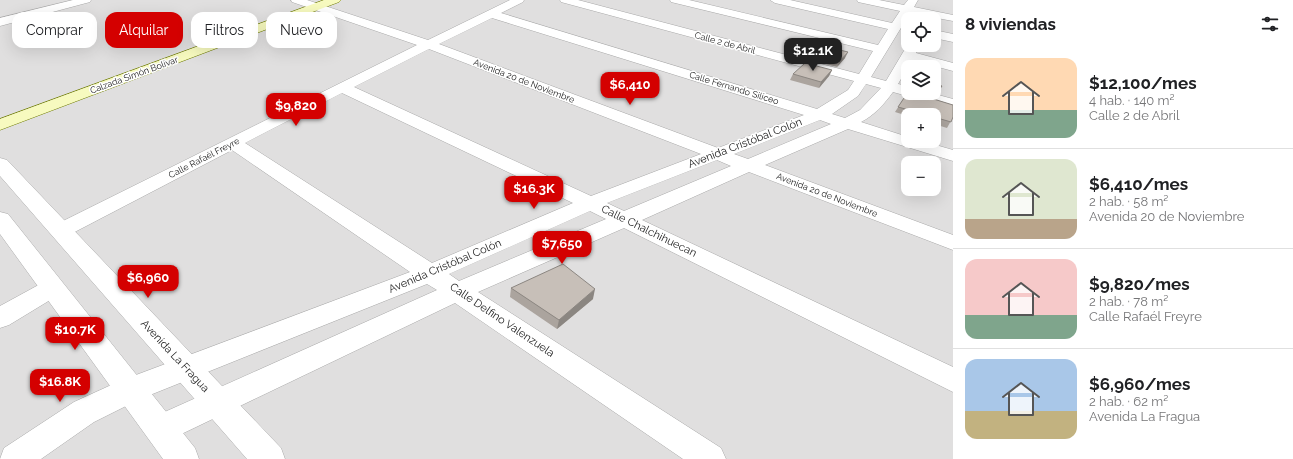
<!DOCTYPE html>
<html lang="es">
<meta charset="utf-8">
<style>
:root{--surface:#fff;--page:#f2f2f2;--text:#202124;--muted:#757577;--line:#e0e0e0;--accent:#d40000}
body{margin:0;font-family:Raleway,sans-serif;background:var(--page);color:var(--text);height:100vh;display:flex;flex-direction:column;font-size:15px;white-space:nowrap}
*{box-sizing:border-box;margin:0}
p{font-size:13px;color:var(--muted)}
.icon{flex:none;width:22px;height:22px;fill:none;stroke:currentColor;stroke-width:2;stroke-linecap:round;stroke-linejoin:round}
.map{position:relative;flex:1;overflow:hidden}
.side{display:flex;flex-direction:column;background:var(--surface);width:340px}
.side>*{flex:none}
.top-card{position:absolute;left:12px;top:12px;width:380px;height:36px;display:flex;gap:8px}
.buttons{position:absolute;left:901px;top:12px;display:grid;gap:8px}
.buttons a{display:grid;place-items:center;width:40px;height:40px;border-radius:8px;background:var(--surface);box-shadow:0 4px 16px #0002;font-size:20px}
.price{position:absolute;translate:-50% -34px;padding:0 9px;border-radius:8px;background:var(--accent);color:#fff;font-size:13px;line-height:26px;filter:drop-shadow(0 1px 2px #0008)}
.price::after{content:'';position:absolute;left:50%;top:24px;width:12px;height:9px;margin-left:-6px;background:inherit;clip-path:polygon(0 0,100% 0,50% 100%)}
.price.active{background:#222;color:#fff}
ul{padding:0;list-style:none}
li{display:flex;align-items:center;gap:12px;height:100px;padding:0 12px}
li+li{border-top:1px solid var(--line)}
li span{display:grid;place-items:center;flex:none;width:112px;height:80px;border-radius:12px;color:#555}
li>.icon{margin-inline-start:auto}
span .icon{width:48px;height:48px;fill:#fffc;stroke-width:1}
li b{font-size:17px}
h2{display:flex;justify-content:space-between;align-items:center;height:48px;padding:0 12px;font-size:17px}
.tag{padding:0 14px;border-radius:12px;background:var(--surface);box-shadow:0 4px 16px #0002;font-size:14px;line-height:36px}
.tag.active{background:var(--accent);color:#fff}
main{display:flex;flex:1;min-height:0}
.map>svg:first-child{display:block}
.residential{fill:#e0dfdf;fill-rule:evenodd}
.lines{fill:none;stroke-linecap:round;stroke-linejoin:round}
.minor-casing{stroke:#a9a9a9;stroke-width:1}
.tertiary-casing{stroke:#a9a9a9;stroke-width:1}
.secondary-casing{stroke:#707d05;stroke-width:1}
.minor{fill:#fff;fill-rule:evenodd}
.tertiary{fill:#fff;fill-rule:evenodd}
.secondary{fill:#f7fabf;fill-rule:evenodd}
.wall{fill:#aba49e}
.shaded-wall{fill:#8b8681}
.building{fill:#c7bfb8;stroke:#8b8681}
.labels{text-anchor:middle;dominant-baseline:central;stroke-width:3;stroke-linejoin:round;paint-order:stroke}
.far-street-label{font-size:9px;fill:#222;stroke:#fff}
.street-label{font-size:11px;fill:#222;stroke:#fff}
</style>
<main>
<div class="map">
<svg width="953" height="459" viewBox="0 0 953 459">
<rect width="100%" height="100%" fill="#f2efe9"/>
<path class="residential" d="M0,0h953v459h-953zM908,19h26v26h-26zM908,67h26v26h-26zM908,115h26v26h-26zM908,163h26v26h-26z"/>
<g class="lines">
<defs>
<g id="minor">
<polygon points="73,0 91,0 90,2 0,26 0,18"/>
<path d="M291,0h16l121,40 82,-40h14l-1,2 -22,11 316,96 31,-19 6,-9 -293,-79 -1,-2h18l281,74 14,-23 -202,-49 -1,-2h19l189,45 10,-16 -113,-26 -5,-3h20l102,23 8,-12 -42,-9 -1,-2h22l25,5 4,-5h10l-4,7 39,8v6l-43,-8 -39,64 15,4 22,-37 12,1 -4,8 37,10v8l-41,-11 -14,24 10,2v7h23l22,6v10l-60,-17c-9,12 -18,23 -32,30l47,15v4h14l31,9v11l-105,-32 -83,36 188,70v15l-204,-78 -107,48 311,147v25l-329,-164 -146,64 243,156 5,11h-43l-228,-156 -284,136 -11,4 -11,-4 -4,-10 4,-10 288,-129 -10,-6 -287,115 -46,23 -53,37h-41l4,-11 70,-46 46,-21 290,-109 -178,-122 -165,86 -7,2 -7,-2 -4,-5 4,-5 364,-181 -125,-43zM492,18l312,97 -86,33 -279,-104zM429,49l272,105 -110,42 -237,-109zM866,84l15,4 -21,22 -15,8 -13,-4 26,-18zM342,93l231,110 -141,60 -187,-120zM820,120l11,4 -83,35 -14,-5zM717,160l14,6 -107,45 -17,-8zM590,211l16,8 -147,62 -10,-7z"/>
<polygon points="934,30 953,34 953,42 934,38"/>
<polygon points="52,279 60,282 64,288 60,294 9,325 0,328 0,306 44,282"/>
</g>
<g id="tertiary">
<polygon points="0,158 7,160 281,448 285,459 247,459 0,176"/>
<polygon points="0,212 8,214 195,448 199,459 163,459 0,234"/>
</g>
<polygon id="secondary" points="324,0 341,0 339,2 0,130 0,119"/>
</defs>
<use href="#minor" class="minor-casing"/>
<use href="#tertiary" class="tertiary-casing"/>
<use href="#secondary" class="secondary-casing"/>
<use href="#minor" class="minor"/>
<use href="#tertiary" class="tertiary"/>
<use href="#secondary" class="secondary"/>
</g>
<g class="wall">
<polygon points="814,55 845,58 837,67 811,60"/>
<polygon points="832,70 829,76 819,88 790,80 793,74"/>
<polygon points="934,84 942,86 937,93 934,92"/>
<polygon points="908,92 908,93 914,93 953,105 953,117 947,128 934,124 934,115 908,115 908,116 895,112"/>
<polygon points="511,288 593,299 557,329 510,297"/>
</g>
<g class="shaded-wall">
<polygon points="848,52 845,58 837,67 840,61"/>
<polygon points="832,70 829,76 819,88 821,82"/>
<polygon points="595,289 593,299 557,329 559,320"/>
</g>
<g class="building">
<polygon points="823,46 848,52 840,61 814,55"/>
<polygon points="805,63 832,70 821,82 793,74"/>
<polygon points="934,84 942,86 939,90 934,89"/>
<polygon points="908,92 908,93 914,93 953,105 953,117 951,122 934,117 934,115 927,115 898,107"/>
<polygon points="563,264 595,289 559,320 511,288"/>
</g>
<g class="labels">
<g class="far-street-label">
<text transform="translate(725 43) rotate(15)">Calle 2 de Abril</text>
<text transform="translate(134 75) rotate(-20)">Calzada Simón Bolívar</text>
<text transform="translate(524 81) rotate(21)">Avenida 20 de Noviembre</text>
<text transform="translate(734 88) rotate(17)">Calle Fernando Silíceo</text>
<text transform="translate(204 158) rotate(-27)">Calle Rafaél Freyre</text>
<text transform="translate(827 195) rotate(21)">Avenida 20 de Noviembre</text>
</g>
<g class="street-label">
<text transform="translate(745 143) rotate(-21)">Avenida Cristóbal Colón</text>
<text transform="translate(649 231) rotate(26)">Calle Chalchihuecan</text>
<text transform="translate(445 266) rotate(-23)">Avenida Cristóbal Colón</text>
<text transform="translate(502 320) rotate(34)">Calle Delfino Valenzuela</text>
<text transform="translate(175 356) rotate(47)">Avenida La Fragua</text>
</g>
</g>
</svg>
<div class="buttons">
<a><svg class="icon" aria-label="locate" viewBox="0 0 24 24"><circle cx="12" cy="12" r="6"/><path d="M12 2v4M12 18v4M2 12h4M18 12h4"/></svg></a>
<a><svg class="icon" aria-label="layers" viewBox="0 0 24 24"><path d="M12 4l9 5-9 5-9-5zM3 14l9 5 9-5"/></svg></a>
<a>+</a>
<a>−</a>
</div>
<b class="price active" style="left:813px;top:72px">$12.1K</b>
<b class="price" style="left:630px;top:106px">$6,410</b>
<b class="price" style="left:296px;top:127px">$9,820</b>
<b class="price" style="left:534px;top:210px">$16.3K</b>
<b class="price" style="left:562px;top:265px">$7,650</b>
<b class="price" style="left:148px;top:299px">$6,960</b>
<b class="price" style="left:75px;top:351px">$10.7K</b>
<b class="price" style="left:60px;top:403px">$16.8K</b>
<div class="top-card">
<a class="tag">Comprar</a>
<a class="tag active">Alquilar</a>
<a class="tag">Filtros</a>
<a class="tag">Nuevo</a>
</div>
</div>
<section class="side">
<h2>8 viviendas<svg class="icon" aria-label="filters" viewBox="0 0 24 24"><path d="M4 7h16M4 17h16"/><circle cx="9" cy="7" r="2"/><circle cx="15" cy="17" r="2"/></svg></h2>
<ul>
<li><span style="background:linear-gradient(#ffd9b3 65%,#7fa58c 0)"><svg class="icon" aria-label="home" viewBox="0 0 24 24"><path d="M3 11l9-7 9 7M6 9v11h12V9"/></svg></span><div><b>$12,100/mes</b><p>4 hab. · 140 m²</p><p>Calle 2 de Abril</p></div></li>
<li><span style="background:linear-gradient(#dfe7d0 75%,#b9a48a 0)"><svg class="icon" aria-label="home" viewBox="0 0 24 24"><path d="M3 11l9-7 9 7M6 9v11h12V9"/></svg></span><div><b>$6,410/mes</b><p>2 hab. · 58 m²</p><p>Avenida 20 de Noviembre</p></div></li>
<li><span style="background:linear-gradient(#f6c9c9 70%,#7fa58c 0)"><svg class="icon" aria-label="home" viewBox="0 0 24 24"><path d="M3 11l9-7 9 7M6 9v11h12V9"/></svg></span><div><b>$9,820/mes</b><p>2 hab. · 78 m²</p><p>Calle Rafaél Freyre</p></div></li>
<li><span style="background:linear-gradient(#a9c7e8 65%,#c2b280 0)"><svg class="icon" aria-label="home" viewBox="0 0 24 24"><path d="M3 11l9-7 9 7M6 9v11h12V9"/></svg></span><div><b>$6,960/mes</b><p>2 hab. · 62 m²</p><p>Avenida La Fragua</p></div></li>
</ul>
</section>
</main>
